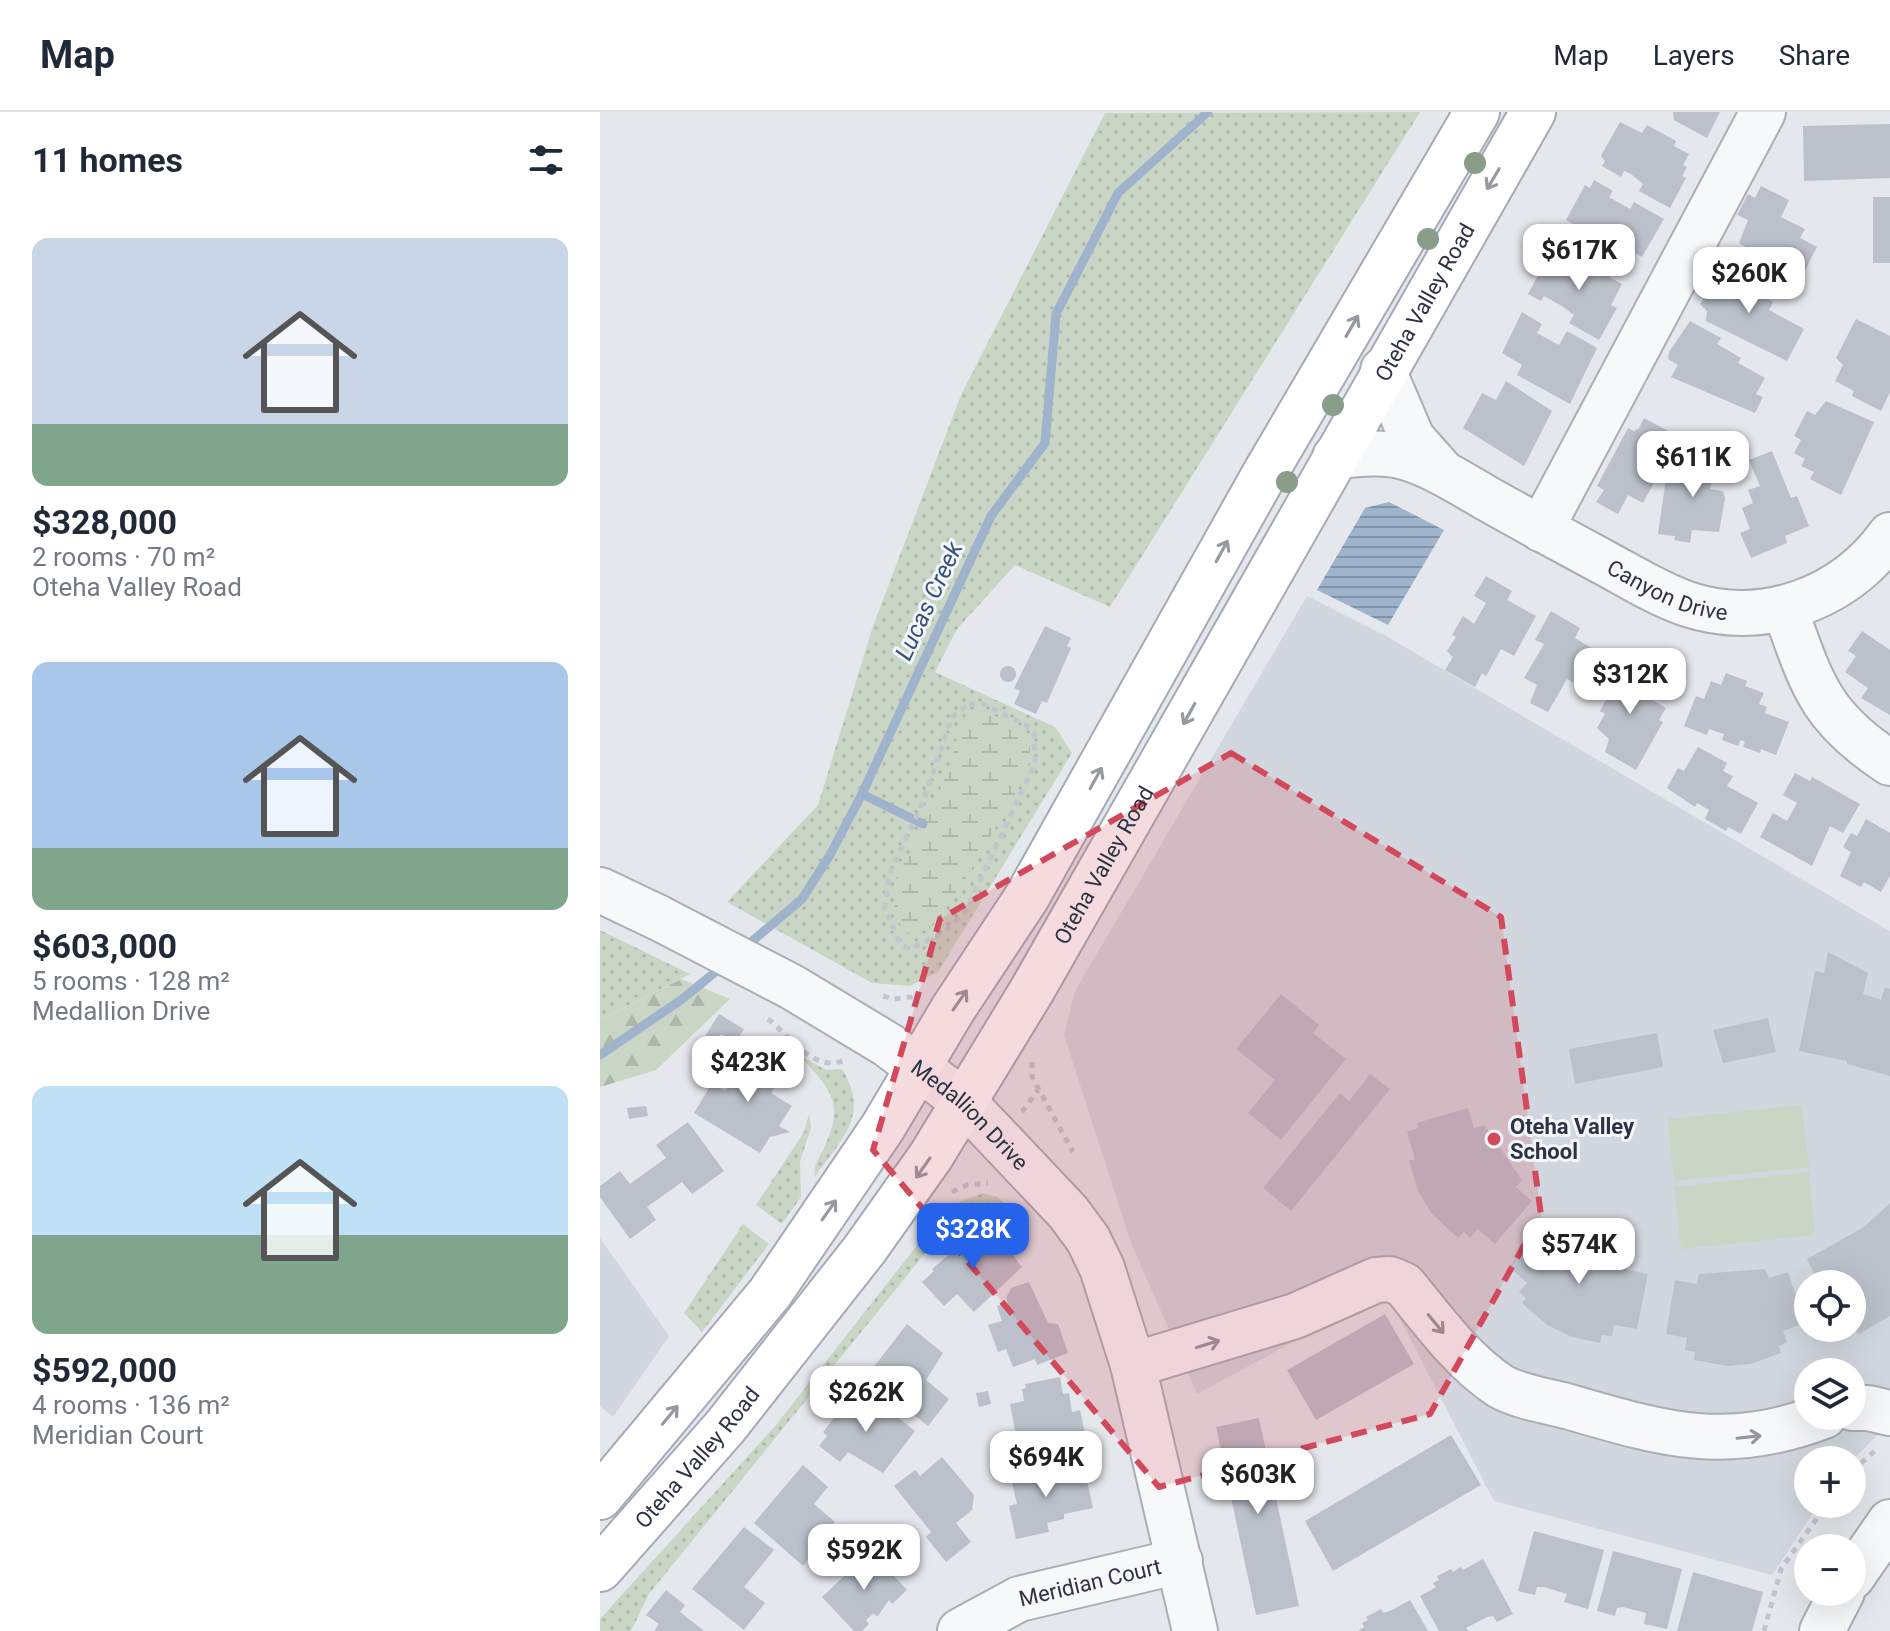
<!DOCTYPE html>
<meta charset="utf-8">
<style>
:root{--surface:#fff;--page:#f6f6f7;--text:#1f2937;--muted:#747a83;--line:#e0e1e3;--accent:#2563eb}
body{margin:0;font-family:Roboto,sans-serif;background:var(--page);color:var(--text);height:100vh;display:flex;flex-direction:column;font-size:30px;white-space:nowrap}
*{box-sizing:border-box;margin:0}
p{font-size:26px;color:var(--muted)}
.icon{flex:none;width:44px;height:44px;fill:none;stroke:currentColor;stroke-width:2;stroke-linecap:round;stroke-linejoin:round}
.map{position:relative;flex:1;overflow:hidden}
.details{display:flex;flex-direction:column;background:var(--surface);width:600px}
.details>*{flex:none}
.tools{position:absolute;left:1194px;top:1158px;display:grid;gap:16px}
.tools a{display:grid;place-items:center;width:72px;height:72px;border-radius:50%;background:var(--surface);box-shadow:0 8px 32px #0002;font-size:40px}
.price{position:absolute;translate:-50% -68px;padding:0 18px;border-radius:16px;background:#fff;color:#222;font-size:26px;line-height:52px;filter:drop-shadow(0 2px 4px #0008)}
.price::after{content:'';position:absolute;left:50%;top:48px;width:24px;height:18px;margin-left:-12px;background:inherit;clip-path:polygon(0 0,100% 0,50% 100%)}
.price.active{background:var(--accent);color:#fff}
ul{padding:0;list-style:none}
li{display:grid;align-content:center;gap:16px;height:424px;padding:0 32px}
li span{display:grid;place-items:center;height:248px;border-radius:16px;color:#555}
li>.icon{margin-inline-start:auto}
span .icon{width:144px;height:144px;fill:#fffc;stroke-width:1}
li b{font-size:34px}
h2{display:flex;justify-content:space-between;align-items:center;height:96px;padding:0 32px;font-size:34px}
header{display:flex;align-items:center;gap:48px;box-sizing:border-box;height:112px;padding:0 40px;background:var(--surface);border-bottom:2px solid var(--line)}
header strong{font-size:38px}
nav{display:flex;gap:44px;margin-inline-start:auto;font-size:28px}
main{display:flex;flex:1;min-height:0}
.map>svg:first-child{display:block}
.built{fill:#d2d6de;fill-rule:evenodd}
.grass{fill:url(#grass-dots)}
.forest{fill:url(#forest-firs)}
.wetland{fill:url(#wetland-marsh)}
.garden{fill:#c9d6c5}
.water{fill:url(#water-rules)}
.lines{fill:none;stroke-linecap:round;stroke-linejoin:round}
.stream{stroke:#9fb4cc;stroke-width:9}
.building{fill:#bbc0ca}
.minor-casing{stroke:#a9aeb7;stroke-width:48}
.major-casing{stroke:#a3abb8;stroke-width:48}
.path{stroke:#c2c5cb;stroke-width:5;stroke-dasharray:6 6;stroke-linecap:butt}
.minor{stroke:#f7f8fa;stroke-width:44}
.major{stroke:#fff;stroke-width:44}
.minor-bridge-casing{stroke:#a9aeb7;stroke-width:48;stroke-linecap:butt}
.minor-bridge{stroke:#f7f8fa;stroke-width:44}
.tree{fill:#899d89}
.oneway{stroke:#959aa2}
.oneway2{stroke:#9196a0}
.marked{fill:#d1495b;fill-opacity:0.2;stroke:#d1495b;stroke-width:6;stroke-dasharray:16 10;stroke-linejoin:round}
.poi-dot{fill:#d1495b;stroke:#f4f6f9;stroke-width:3}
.labels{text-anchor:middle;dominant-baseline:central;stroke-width:6;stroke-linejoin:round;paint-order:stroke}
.street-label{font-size:22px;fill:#2b3445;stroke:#f4f6f9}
.poi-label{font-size:22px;font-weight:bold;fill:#2b3445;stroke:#f4f6f9;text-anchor:start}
.water-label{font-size:24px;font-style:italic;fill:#34527a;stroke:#f4f6f9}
</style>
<header>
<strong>Map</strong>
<nav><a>Map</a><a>Layers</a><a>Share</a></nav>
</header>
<main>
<section class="details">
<h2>11 homes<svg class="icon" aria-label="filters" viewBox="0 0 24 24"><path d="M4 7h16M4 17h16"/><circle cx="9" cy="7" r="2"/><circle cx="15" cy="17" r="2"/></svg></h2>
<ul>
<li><span style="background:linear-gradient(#c9d6e8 75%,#7fa58c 0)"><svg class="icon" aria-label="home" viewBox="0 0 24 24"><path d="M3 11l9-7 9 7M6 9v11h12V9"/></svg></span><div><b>$328,000</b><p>2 rooms · 70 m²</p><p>Oteha Valley Road</p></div></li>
<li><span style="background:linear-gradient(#a9c7e8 75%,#7fa58c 0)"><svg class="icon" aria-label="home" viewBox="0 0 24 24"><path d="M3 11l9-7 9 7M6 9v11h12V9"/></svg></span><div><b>$603,000</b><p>5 rooms · 128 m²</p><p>Medallion Drive</p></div></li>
<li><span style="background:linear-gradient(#bfe0f5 60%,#7fa58c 0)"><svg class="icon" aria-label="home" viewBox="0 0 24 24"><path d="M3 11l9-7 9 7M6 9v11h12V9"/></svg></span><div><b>$592,000</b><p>4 rooms · 136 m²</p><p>Meridian Court</p></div></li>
</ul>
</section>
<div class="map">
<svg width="1290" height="1519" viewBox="0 0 1290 1519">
<defs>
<pattern id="grass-dots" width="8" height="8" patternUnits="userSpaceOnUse" patternTransform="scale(2)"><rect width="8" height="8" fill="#c9d6c5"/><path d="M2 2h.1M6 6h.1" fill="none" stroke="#adb8ab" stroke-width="1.8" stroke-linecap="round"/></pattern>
<pattern id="forest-firs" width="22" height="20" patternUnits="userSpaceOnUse" patternTransform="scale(2)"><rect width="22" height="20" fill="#c9d6c5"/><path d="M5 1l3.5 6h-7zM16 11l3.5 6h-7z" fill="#adb8ab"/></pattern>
<pattern id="wetland-marsh" width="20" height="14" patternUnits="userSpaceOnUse" patternTransform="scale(2)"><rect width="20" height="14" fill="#c9d6c5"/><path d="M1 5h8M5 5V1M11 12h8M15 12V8" fill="none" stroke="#adb8ab"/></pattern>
<pattern id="water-rules" width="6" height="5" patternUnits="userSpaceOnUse" patternTransform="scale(2)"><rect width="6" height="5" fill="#9fb4cc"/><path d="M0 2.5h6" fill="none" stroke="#8293a7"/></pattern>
</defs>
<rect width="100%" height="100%" fill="#e4e7ec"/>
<g class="built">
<path d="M707,484l79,40 504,295v491l-38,39 -44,-1v44h11l-47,71 -278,-74 -108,-209 -189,102 -66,-151 -67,-208 11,-44zM1208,1172h44v44h-44zM1208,1260h44v44h-44z"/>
<polygon points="0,1126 69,1224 13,1305 0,1294"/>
</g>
<g class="grass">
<polygon points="820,0 510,495 415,453 357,517 335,560 455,615 472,641 338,860 310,874 272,871 127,790 218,693 273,514 361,283 505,1"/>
<polygon points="0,818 90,862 0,908"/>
<path d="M198,942l28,16 16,-1c29,47 -1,70 -27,108 -2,-11 4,-19 9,-29 23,-47 4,-61 -26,-94z"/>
<polygon points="209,1002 211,1016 200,1049 201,1085 182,1112 156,1093 204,1020"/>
<polygon points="383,1081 399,1086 417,1103 365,1092 49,1482 31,1519 0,1519 0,1507 176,1313 347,1095"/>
<polygon points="143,1112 169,1132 102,1220 84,1201"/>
</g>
<polygon class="forest" points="81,867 130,887 56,958 0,975 0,908"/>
<polygon class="wetland" points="381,599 415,611 427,622 431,646 419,675 366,766 328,818 305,821 294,800 296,767 337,686 352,646 360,611 367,602"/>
<g class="garden">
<polygon points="1202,993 1209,1055 1074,1069 1068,1007"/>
<polygon points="1209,1060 1215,1123 1081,1137 1074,1075"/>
</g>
<polygon class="water" points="789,390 844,418 788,513 717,478 765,396"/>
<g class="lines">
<g class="stream">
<polyline points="262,682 323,712"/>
<polyline points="144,836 202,787 230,743 262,682 391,404 445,331 456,202 518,81 608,0"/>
<polyline points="0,943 81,888 124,853"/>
</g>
</g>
<g class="building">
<polygon points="1073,0 1120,0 1107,26 1074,8"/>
<polygon points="1020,10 1042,21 1047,13 1076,29 1074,34 1089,42 1083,53 1087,55 1082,64 1086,66 1070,96 1039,79 1043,72 1031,62 1024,59 1021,65 1002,54 1005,49 1001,44"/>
<polygon points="1290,12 1290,66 1204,69 1203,14"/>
<polygon points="994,68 1013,79 1009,85 1030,97 1034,90 1064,107 1042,145 1035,141 1027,154 983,135 991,122 966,108 985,73 990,76"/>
<polygon points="1161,74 1189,88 1181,105 1205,117 1200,126 1217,135 1203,162 1185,153 1189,146 1182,143 1181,146 1170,140 1167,147 1139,131 1148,108 1137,103 1148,82 1155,86"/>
<rect x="1273" y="85" width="17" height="66"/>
<polygon points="951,140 974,153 980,144 1012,162 1009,165 1022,172 1011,193 1017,196 999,228 969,211 974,203 962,194 944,184 941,189 928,182"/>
<polygon points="1125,155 1157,173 1154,179 1173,190 1169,198 1204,217 1187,249 1106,209 1107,199 1100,192"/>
<polygon points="922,200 942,212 937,221 959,233 967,219 997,236 970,292 917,263 922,253 902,241"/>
<polygon points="1256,207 1290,224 1290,280 1281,299 1252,284 1254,279 1235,269 1243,253 1236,246"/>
<polygon points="1090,209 1121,226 1117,232 1141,246 1138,251 1165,266 1156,282 1163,285 1155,301 1071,265 1078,253 1068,247 1069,240"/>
<polygon points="906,269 952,299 924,354 863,316 882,281 896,288"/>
<polygon points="1226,289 1274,310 1241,383 1210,367 1214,360 1201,354 1205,347 1194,341 1201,328 1194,324 1207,299 1215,303"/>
<polygon points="1044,306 1074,322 1052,357 1059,361 1043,391 1028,383 1018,402 996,390 1004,378 997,374 1028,316 1034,319 1039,316"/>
<polygon points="1097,336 1121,339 1110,377 1123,379 1125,386 1119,420 1092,418 1090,431 1074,428 1075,424 1058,422 1066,367 1080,369 1083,350 1090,352 1090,346 1095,346"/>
<polygon points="1172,339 1191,386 1197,384 1209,414 1185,424 1187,431 1151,446 1140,421 1150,417 1142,396 1153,391 1148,378 1160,374 1149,348"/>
<polygon points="886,464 912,479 907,488 936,504 914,544 901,537 886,564 882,561 875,575 845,558 853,545 847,539 856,525 852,523 863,504 874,512 886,491 874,484"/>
<polygon points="951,499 980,516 975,526 998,540 979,574 967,567 948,600 930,591 937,573 924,566 944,532 935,528"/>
<polygon points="445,514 471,526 467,534 471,536 447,591 442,589 436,602 414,592 420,579 414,576"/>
<polygon points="1262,519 1290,538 1290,603 1261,586 1268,576 1245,560 1256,544 1248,539"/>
<polygon points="1041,550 1056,558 1042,582 1066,596 1059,608 1063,610 1036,658 1005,640 1009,627 997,616 1005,602 1000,599 1009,582 1006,580 1022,552 1036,560"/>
<circle cx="408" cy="562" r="8"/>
<polygon points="1126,561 1147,569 1145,574 1164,581 1159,592 1167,595 1165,601 1189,610 1176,643 1161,637 1160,641 1143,635 1145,630 1141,628 1138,634 1122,628 1124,622 1109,617 1107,623 1084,614 1096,584 1104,587 1111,569 1121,573"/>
<polygon points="1098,635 1127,651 1123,659 1133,664 1127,674 1158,691 1141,722 1128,715 1126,719 1105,707 1109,698 1097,691 1095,695 1067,676 1078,656 1084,659"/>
<polygon points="1195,661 1210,669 1212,665 1260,692 1243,721 1230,714 1212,754 1160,725 1173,701 1187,709 1197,691 1183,683"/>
<polygon points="1266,707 1290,721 1290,764 1281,780 1264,770 1261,775 1240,764 1251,740 1243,735 1251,721 1257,724"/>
<polygon points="1228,840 1268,861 1263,882 1281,888 1285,875 1290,877 1290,964 1247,952 1247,949 1199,939 1215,859 1224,861"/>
<polygon points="681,882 719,913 713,921 746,947 681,1028 648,1001 675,968 636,937"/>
<polygon points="119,902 144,917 135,931 121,922 113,936 102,929"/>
<polygon points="1168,906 1176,940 1123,951 1113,918"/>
<polygon points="1057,921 1063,955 975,972 969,937"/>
<polygon points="150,939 184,960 171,981 192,994 179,1014 190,1020 170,1025 160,1041 94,1001 112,971 125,979"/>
<polygon points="770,962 790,977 691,1099 663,1076 740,981 749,989"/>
<polygon points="46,994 48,1004 29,1007 27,996"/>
<polygon points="868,996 874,1016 884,1013 922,1068 916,1075 932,1089 895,1132 878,1117 870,1126 864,1120 858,1126 832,1102 819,1081 809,1049 815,1047 807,1020 818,1016 817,1011"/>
<polygon points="88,1010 124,1059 92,1082 82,1070 47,1095 56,1108 30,1127 0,1085 0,1074 20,1059 30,1072 66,1046 56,1033"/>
<polygon points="1290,1091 1290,1204 1259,1222 1252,1213 1252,1172 1219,1172 1207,1147 1264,1115"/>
<polygon points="946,1112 958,1123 963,1117 1028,1149 1026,1157 1048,1162 1037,1217 1014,1213 1012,1224 1002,1223 1000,1231 972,1225 947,1213 922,1191 926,1186 919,1180 927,1171 909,1155"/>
<polygon points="376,1120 390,1120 397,1128 400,1126 422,1155 374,1200 357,1182 344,1194 322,1170 334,1159 332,1157"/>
<polygon points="1165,1157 1169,1166 1188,1160 1205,1211 1183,1219 1187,1230 1179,1234 1181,1241 1151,1252 1128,1254 1094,1248 1095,1240 1085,1238 1087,1226 1066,1222 1075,1168 1097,1172 1099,1162"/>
<polygon points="429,1170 448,1211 458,1212 468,1241 437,1253 435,1247 413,1255 406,1237 398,1240 388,1213 402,1209 397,1194 408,1191 406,1186 411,1176"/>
<polygon points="785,1202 814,1252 716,1308 687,1258"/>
<polygon points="307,1212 343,1241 326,1268 349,1287 328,1314 266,1265"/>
<polygon points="460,1265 463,1282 469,1281 472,1300 480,1298 487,1332 453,1339 452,1333 419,1339 410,1292 424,1289 422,1277 426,1276 425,1272"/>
<polygon points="388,1279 391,1292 379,1295 376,1281"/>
<polygon points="252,1282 274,1298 279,1291 315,1319 283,1361 248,1340 240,1350 219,1334 227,1324 223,1320"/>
<polygon points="659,1306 699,1494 656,1503 616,1315"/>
<polygon points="851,1323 881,1373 733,1459 705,1409"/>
<polygon points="342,1345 374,1383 372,1398 356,1411 371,1430 346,1450 326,1425 331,1420 294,1374 315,1358 320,1364"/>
<polygon points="462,1349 466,1369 486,1364 493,1396 464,1402 464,1407 447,1411 449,1420 416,1427 409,1394 417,1392 411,1366 429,1362 428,1356"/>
<polygon points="203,1353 228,1375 214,1392 235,1410 203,1454 154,1411"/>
<polygon points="144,1415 174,1438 144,1475 165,1491 144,1518 92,1477"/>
<polygon points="934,1419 1004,1438 988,1497 964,1490 967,1482 944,1475 937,1475 935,1483 918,1479"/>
<polygon points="271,1439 307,1478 292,1492 289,1488 277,1505 274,1501 266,1508 269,1512 262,1519 254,1519 222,1485"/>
<polygon points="1013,1439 1082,1457 1067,1517 1044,1512 1046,1501 1023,1495 1017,1496 1015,1504 997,1499"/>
<polygon points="883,1447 913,1502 897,1510 893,1504 887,1505 866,1516 868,1519 839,1519 820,1484 836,1475 833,1471 839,1468 837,1464 851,1457 853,1460 861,1455 863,1458"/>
<polygon points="1093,1460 1163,1480 1152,1519 1077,1519"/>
<polygon points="66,1478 85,1493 80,1500 104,1519 54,1519 59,1512 46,1503"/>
<polygon points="810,1488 828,1519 758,1519 764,1515 762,1511 768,1508 766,1505 781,1497 783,1501 790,1499"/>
</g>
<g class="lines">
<defs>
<g id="minor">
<polyline points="783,258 812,326 843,361"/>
<path id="s1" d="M735,345c19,-3 40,-5 60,-2 32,6 65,28 93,44 39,22 78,43 117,64 26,14 53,31 82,41 76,25 157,-5 203,-69"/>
<polyline points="941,417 1163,0"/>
<path d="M1185,497c27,76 35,108 105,154"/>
<polyline points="0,778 59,806"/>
<path id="s2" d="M192,875l96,58 75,56 105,111 20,27 14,29 31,97 62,266"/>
<path d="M533,1253l162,-49 81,-36 14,-1 14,6c29,35 57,75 96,101 19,11 48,15 70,21 96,28 157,46 254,9"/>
<polyline points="1252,1296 1268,1296 1290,1301"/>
<polyline points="1252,1465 1290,1410"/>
<path id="s3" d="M360,1519l59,-32 161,-38"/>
<polyline points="1222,1519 1242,1480"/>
</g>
<g id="major">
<polyline points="0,1385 170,1181 283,1015 353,897 427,785 664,363 877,0"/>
<path id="s4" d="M0,1457l125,-142 140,-178 66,-93 100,-164 502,-880"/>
</g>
</defs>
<use href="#minor" class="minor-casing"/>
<use href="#major" class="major-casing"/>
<g class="path">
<polygon points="369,592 383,592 426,613 434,622 435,652 365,800 345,819 310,837 300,832 285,796 289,763 323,690 352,605"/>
<polyline points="283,884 294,887 320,884"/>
<path d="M168,907c22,17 46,55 77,41"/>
<polyline points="432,950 432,965 473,1040"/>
<polyline points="422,1000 438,978"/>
<polyline points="352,1080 367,1073 388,1071"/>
<polyline points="1252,1359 1278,1336"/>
<polyline points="1164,1519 1181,1457 1227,1392"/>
</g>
<use href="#minor" class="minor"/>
<use href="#major" class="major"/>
<defs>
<polyline id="minor-bridge" points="59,806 192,875"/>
</defs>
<use href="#minor-bridge" class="minor-bridge-casing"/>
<use href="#minor-bridge" class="minor-bridge"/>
</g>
<g class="tree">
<circle cx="875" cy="51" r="11"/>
<circle cx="828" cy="127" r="11"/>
<circle cx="733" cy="293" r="11"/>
<circle cx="687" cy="370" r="11"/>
</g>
<defs><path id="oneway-shaft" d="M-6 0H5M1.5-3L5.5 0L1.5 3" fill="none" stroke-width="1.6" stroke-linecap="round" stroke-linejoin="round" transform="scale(2)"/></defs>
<g class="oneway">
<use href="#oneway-shaft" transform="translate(893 67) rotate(121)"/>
<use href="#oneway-shaft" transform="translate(752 214) rotate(-60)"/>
<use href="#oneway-shaft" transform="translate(622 439) rotate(-61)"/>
<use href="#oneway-shaft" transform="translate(589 602) rotate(119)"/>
<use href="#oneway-shaft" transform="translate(496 666) rotate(-61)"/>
<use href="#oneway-shaft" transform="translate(360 888) rotate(-55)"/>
<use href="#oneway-shaft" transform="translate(323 1056) rotate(125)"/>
<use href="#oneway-shaft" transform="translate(229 1098) rotate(-55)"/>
<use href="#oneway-shaft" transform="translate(70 1303) rotate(-50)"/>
</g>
<g class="oneway2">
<use href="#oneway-shaft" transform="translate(836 1212) rotate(50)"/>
<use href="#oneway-shaft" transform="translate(608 1232) rotate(-17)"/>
<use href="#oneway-shaft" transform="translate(1149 1325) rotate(-6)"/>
</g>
<path class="marked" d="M631,641l270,164 40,298 -111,199 -271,73 -286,-337 67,-231z"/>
<circle class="poi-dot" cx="894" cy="1027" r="8"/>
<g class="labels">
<g class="street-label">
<text stroke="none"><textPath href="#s4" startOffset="1516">Oteha Valley Road</textPath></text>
<text stroke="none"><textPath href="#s1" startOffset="366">Canyon Drive</textPath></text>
<text stroke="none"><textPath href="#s4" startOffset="868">Oteha Valley Road</textPath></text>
<text stroke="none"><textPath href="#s2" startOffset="220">Medallion Drive</textPath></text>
<text stroke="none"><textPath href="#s4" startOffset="148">Oteha Valley Road</textPath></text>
<text stroke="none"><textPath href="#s3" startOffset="140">Meridian Court</textPath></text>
</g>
<g class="poi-label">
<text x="910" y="1014">Oteha Valley<tspan x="910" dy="25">School</tspan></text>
</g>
<g class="water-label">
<text transform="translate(329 489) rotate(-65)">Lucas Creek</text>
</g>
</g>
</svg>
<div class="tools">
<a><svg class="icon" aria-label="locate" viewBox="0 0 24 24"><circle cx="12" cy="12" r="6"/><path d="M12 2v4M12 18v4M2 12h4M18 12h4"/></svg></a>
<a><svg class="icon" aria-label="layers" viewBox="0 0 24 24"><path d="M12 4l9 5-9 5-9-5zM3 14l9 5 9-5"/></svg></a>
<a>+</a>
<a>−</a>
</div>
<b class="price" style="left:979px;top:180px">$617K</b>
<b class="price" style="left:1149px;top:203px">$260K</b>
<b class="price" style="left:1093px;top:387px">$611K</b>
<b class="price" style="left:1030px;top:604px">$312K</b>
<b class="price" style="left:148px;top:992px">$423K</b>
<b class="price active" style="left:373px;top:1159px">$328K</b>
<b class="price" style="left:979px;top:1174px">$574K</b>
<b class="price" style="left:266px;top:1322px">$262K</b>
<b class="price" style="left:446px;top:1387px">$694K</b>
<b class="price" style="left:658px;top:1404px">$603K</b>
<b class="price" style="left:264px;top:1480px">$592K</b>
</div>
</main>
